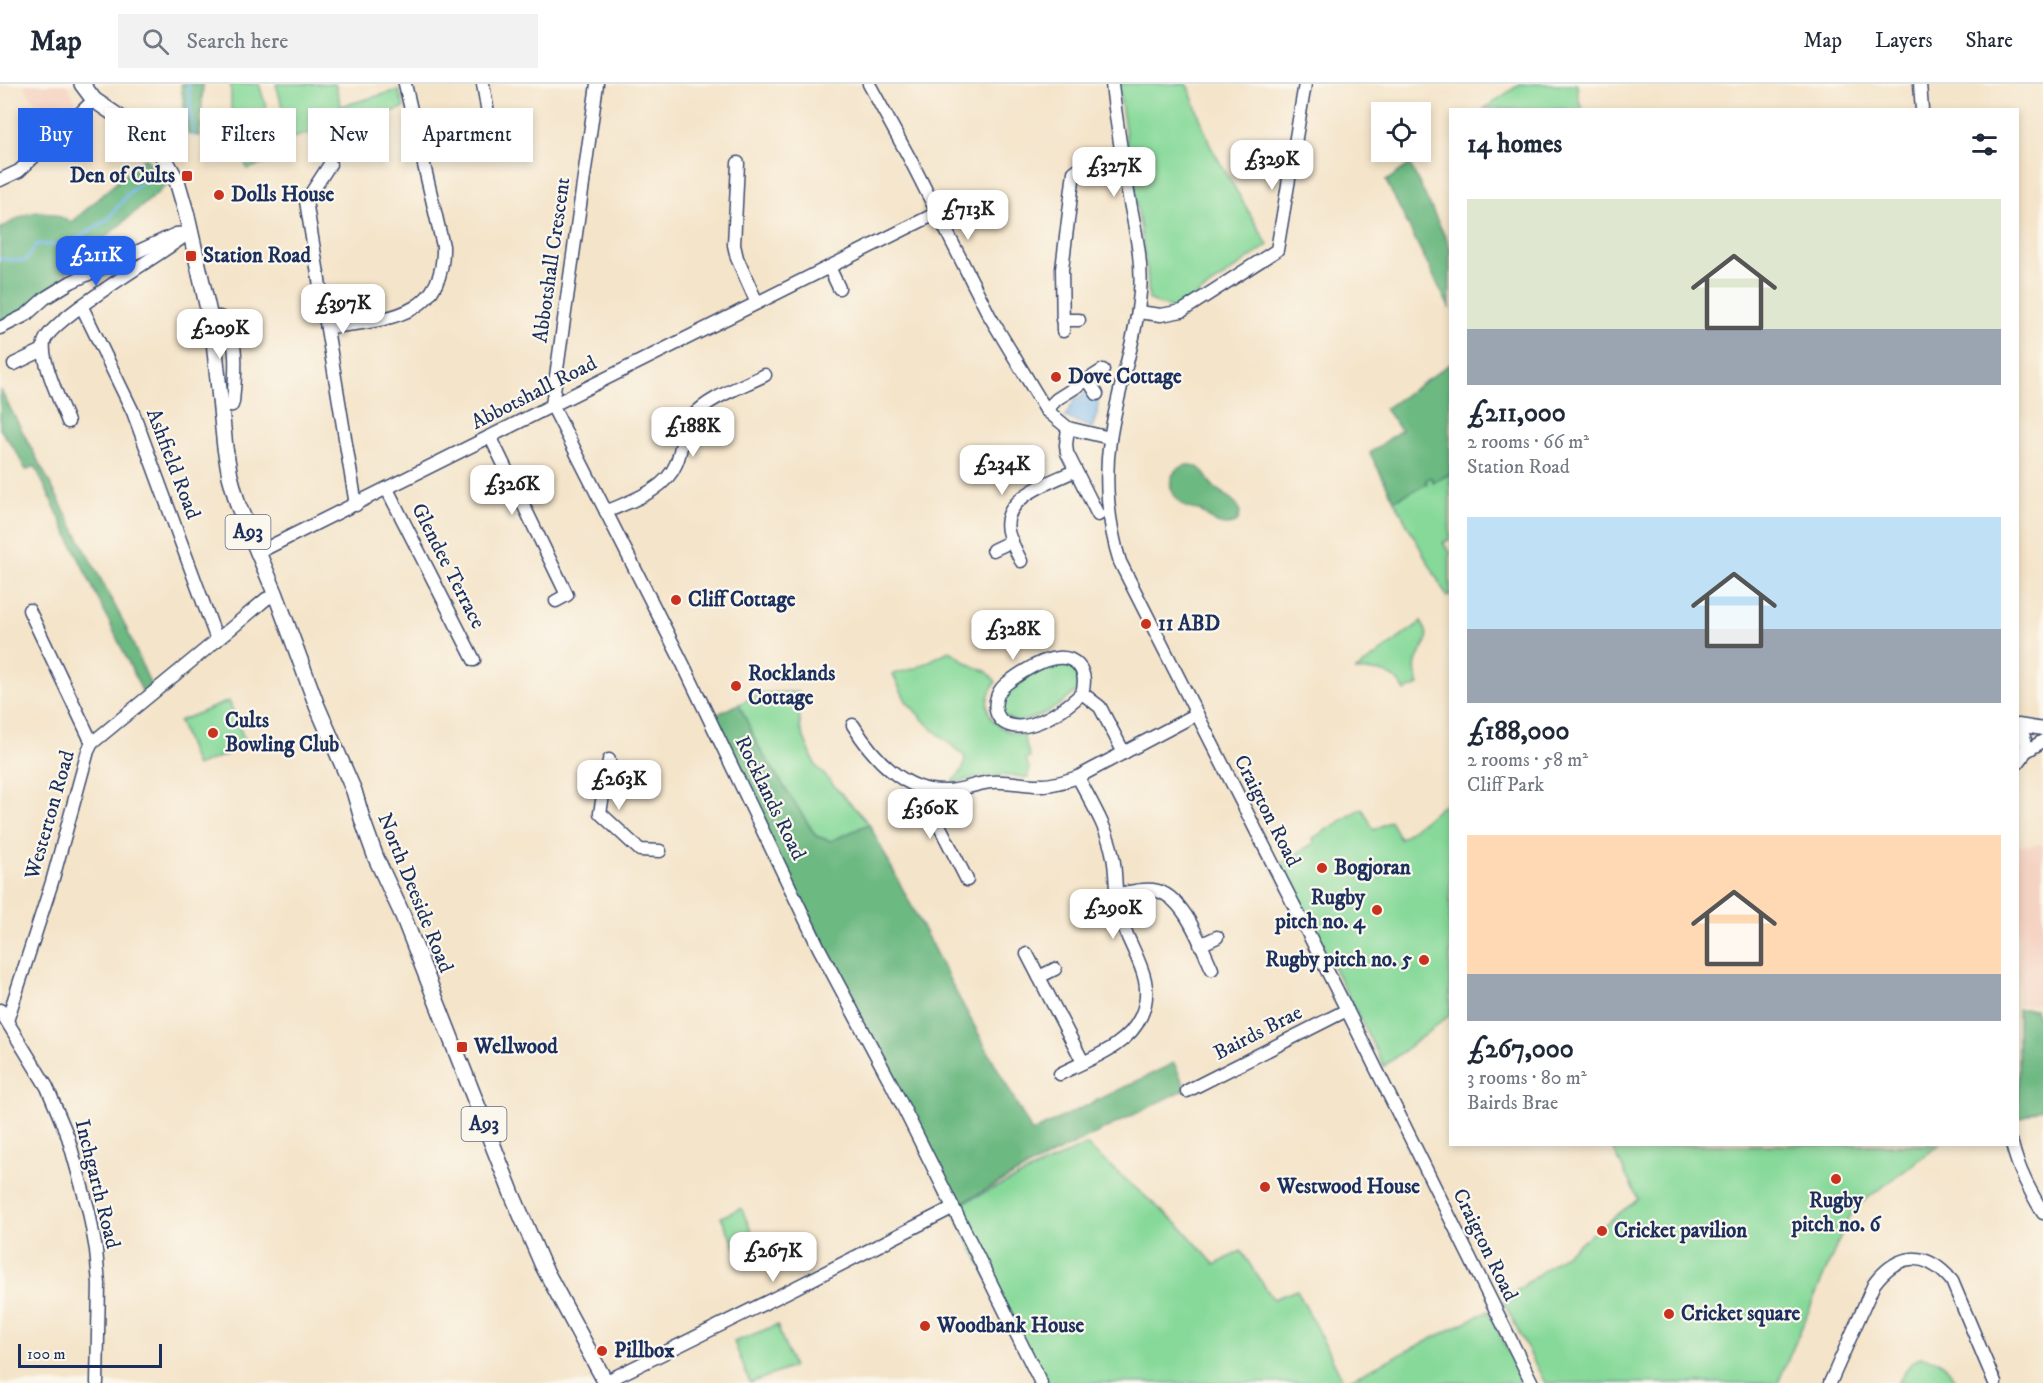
<!DOCTYPE html>
<meta charset="utf-8">
<style>
:root{--surface:#fff;--page:#f2f2f3;--text:#1f2937;--muted:#747a83;--line:#e0e1e3;--accent:#2563eb}
body{margin:0;font-family:"IM FELL DW Pica",serif;background:var(--page);color:var(--text);height:100vh;display:flex;flex-direction:column;font-size:22px;white-space:nowrap}
*{box-sizing:border-box;margin:0}
p{font-size:20px;color:var(--muted)}
.icon{flex:none;width:33px;height:33px;fill:none;stroke:currentColor;stroke-width:2;stroke-linecap:round;stroke-linejoin:round}
.map{position:relative;flex:1;overflow:hidden}
.side{position:absolute;left:1449px;top:24px;width:570px;height:1038px;display:flex;flex-direction:column;background:var(--surface);border-radius:0px;box-shadow:0 3px 9px #0003}
.side>*{flex:none}
.banner{position:absolute;left:18px;top:24px;width:570px;height:54px;display:flex;gap:12px}
.tools{position:absolute;left:1371px;top:18px;display:grid;gap:12px}
.tools a{display:grid;place-items:center;width:60px;height:60px;border-radius:0px;background:var(--surface);box-shadow:0 3px 9px #0003;font-size:30px}
.scale{position:absolute;left:18px;bottom:15px;width:144px;box-sizing:border-box;padding-left:6px;border:3px solid #1b2f5e;border-top:0;font-size:16px;line-height:21px;white-space:nowrap;color:#1b2f5e;-webkit-text-stroke:4px #fbf7ec;paint-order:stroke}
.price{position:absolute;translate:-50% -51px;padding:0 14px;border-radius:12px;background:#fff;color:#222;font-size:20px;line-height:39px;filter:drop-shadow(0 2px 3px #0008)}
.price::after{content:'';position:absolute;left:50%;top:36px;width:18px;height:14px;margin-left:-9px;background:inherit;clip-path:polygon(0 0,100% 0,50% 100%)}
.price.active{background:var(--accent);color:#fff}
ul{padding:0;list-style:none}
li{display:grid;align-content:center;gap:12px;height:318px;padding:0 18px}
li span{display:grid;place-items:center;height:186px;border-radius:0px;color:#555}
li>.icon{margin-inline-start:auto}
span .icon{width:108px;height:108px;fill:#fffc;stroke-width:1}
li b{font-size:26px}
h2{display:flex;justify-content:space-between;align-items:center;height:72px;padding:0 18px;font-size:26px}
.tag{padding:0 21px;border-radius:0px;background:var(--surface);box-shadow:0 3px 9px #0003;font-size:21px;line-height:54px}
.tag.active{background:var(--accent);color:#fff}
header{display:flex;align-items:center;gap:36px;box-sizing:border-box;height:84px;padding:0 30px;background:var(--surface);border-bottom:2px solid var(--line)}
header strong{font-size:28px}
nav{display:flex;gap:33px;margin-inline-start:auto;font-size:21px}
.search{width:420px;height:54px;background:var(--page);display:flex;align-items:center;gap:15px;box-sizing:border-box;padding:0 21px;border-radius:0px;color:var(--muted);font-size:22px}
.map>svg:first-child{display:block}
.built{fill:#f5d3c2}
.green{fill:#87d99a;stroke:#51847c;stroke-width:1.5}
.forest{fill:#6db982;stroke:#447470;stroke-width:1.5}
.water{fill:#79b7ec;stroke:#4a73a5;stroke-width:1.5}
.lines{fill:none;stroke-linecap:round;stroke-linejoin:round}
.stream{stroke:#79b7ec;stroke-width:3}
.minor-casing{stroke:#3c4a6e;stroke-width:15}
.major-casing{stroke:#3c4a6e;stroke-width:18}
.minor{stroke:#fff;stroke-width:12}
.major{stroke:#fff;stroke-width:15}
.poi-dot{fill:#c8321e;stroke:#fbf7ec;stroke-width:2}
.labels{text-anchor:middle;dominant-baseline:central;stroke-width:4.5;stroke-linejoin:round;paint-order:stroke}
.shield{fill:#fbf7ec;stroke:#5e6b89;stroke-width:1.5}
.shield-label{font-size:20px;font-weight:bold;fill:#1b2f5e}
.poi-label{font-size:21px;font-weight:bold;fill:#1b2f5e;stroke:#fbf7ec;text-anchor:start}
.street-label{font-size:21px;fill:#1b2f5e;stroke:#fbf7ec}
</style>
<header>
<strong>Map</strong>
<div class="search"><svg class="icon" aria-label="search" viewBox="0 0 24 24"><circle cx="10" cy="10" r="6"/><path d="M15 15l6 6"/></svg>Search here</div>
<nav><a>Map</a><a>Layers</a><a>Share</a></nav>
</header>
<div class="map">
<svg width="2043" height="1299" viewBox="0 0 2043 1299">
<rect width="100%" height="100%" fill="#fbf7ec"/>
<filter id="ink" filterUnits="userSpaceOnUse"><feTurbulence type="fractalNoise" baseFrequency=".0167" numOctaves="2"/><feDisplacementMap in="SourceGraphic" scale="12" xChannelSelector="R" yChannelSelector="G"/><feConvolveMatrix kernelMatrix="1 2 1 2 8 2 1 2 1" color-interpolation-filters="sRGB"/></filter>
<filter id="wash" filterUnits="userSpaceOnUse"><feTurbulence type="fractalNoise" baseFrequency=".008" numOctaves="4" result="noise"/><feDisplacementMap in="SourceGraphic" scale="24" xChannelSelector="R" yChannelSelector="G"/><feGaussianBlur stdDeviation="1.35" result="paint"/><feColorMatrix in="noise" values="0 0 0 0 0 0 0 0 0 0 0 0 0 0 0 0 0 1.4 0 .05"/><feComposite in="paint" operator="in"/></filter>
<g filter="url(#wash)">
<rect width="100%" height="100%" fill="#f4e4c9"/>
<g class="built">
<polygon points="23,0 67,0 78,23 52,44"/>
<polygon points="2043,760 2043,919 2018,921 2018,762"/>
</g>
<g class="green">
<polygon points="231,0 259,0 282,74 247,85 231,24"/>
<polygon points="276,0 335,0 346,40 291,54"/>
<polygon points="1118,0 1187,0 1211,63 1268,161 1193,214 1173,225 1149,216 1147,186"/>
<polygon points="1520,0 1577,0 1578,14 1583,25 1484,25"/>
<polygon points="399,6 404,24 348,41 342,22"/>
<polygon points="1450,390 1450,455 1443,459 1450,468 1450,511 1447,513 1394,416 1427,400 1425,396 1431,393 1434,398"/>
<path d="M1421,538c12,19 4,19 -3,35 -5,9 -2,19 1,28l-14,6c-10,-20 -29,-21 -50,-20z"/>
<path d="M949,567c8,3 13,9 20,13 16,9 14,1 27,18 -20,25 -3,50 27,52l7,24 -4,1 3,9 -1,10c-27,-5 -50,-2 -77,6l12,-15 2,-12 -37,-32 -22,-24 -13,-27 23,-6z"/>
<path d="M1058,578h7l13,9 1,18c-19,17 -38,30 -64,33l-13,-8c-1,-6 -3,-14 0,-19 7,-16 40,-27 56,-33z"/>
<polygon points="799,608 800,644 816,682 869,740 831,757 816,752 760,666 739,620 761,609"/>
<polygon points="229,617 247,662 196,682 179,637"/>
<polygon points="1450,716 1450,931 1384,982 1305,827 1298,832 1274,784 1314,759 1313,754 1362,724 1374,746 1390,737 1400,755"/>
<polygon points="1086,1061 1183,1145 1215,1181 1241,1167 1273,1215 1297,1206 1344,1298 1488,1227 1524,1299 1041,1299 952,1124"/>
<polygon points="1611,1061 1939,1061 1856,1123 1847,1137 1778,1299 1545,1299 1503,1217 1638,1115"/>
<polygon points="741,1124 760,1165 741,1174 721,1133"/>
<polygon points="777,1241 793,1283 750,1299 734,1258"/>
<path d="M1921,1273c21,3 26,7 35,26h-58l13,-20z"/>
</g>
<g class="forest">
<polygon points="181,0 203,0 200,52 188,50"/>
<path d="M145,73l22,28 -93,79 -21,23 -31,26 -22,11v-95c31,-19 38,-23 72,-7z"/>
<polygon points="1410,80 1450,163 1450,225 1386,97"/>
<polygon points="1450,280 1450,390 1433,398 1431,393 1426,396 1427,400 1394,416 1370,369 1401,346 1385,325"/>
<polygon points="0,305 124,539 151,602 143,609 35,382 26,386 16,367 0,345"/>
<path d="M1187,381c17,-1 17,13 28,23 11,9 34,17 21,35 -18,6 -23,-3 -37,-13 -25,0 -43,-36 -12,-45z"/>
<polygon points="739,620 760,666 816,752 831,757 869,740 957,910 1032,1048 1174,979 1186,1005 1046,1074 952,1124 709,634"/>
<polygon points="2018,925 2035,925 2043,946 2043,1024 2018,1035"/>
</g>
<polygon class="water" points="1087,308 1098,316 1097,330 1092,344 1065,333 1074,317"/>
<g class="lines">
<g class="stream">
<polyline points="188,0 193,51"/>
<polyline points="0,175 25,177 37,160 64,162 86,149 108,135 128,110 155,86"/>
</g>
</g>
</g>
<g filter="url(#ink)">
<g class="lines">
<defs>
<g id="minor">
<polyline points="483,0 490,41"/>
<polyline points="597,0 552,321 683,580 819,864 892,1001 1041,1299"/>
<polyline points="869,0 911,77 989,231 1046,326 1068,344 1110,354"/>
<path d="M1112,0c4,37 10,72 16,108 6,33 15,67 12,100 -4,50 -23,98 -30,148 -6,40 -2,84 10,122l227,448 185,373"/>
<polyline points="1920,0 1922,26"/>
<polyline points="738,79 734,161 737,174 757,219"/>
<polyline points="330,80 306,117 356,421"/>
<polyline points="0,96 19,87 94,16"/>
<polyline points="829,183 839,204"/>
<polyline points="82,223 133,328 217,556"/>
<polyline points="1138,228 1161,231 1182,227 1277,166 1305,0"/>
<path d="M210,233h10c21,17 15,61 13,85l-1,3 -11,2"/>
<polyline points="1062,236 1079,236"/>
<polyline points="0,244 26,231 45,214 71,198 176,150 187,149"/>
<path d="M327,244c56,-9 118,-8 116,-82l-38,-162"/>
<path d="M1063,247l-1,-62 12,-97c12,-11 33,-10 48,-13"/>
<polyline points="14,280 43,266"/>
<polyline points="1088,296 1097,310"/>
<polyline points="1046,326 1057,315 1103,286"/>
<path d="M68,338c-7,-19 -27,-61 -24,-79 3,-23 122,-91 146,-111"/>
<polyline points="1068,344 1066,361 1067,369 1098,431"/>
<polyline points="490,352 567,511 556,517"/>
<polyline points="387,405 474,576"/>
<path d="M606,428c24,-11 59,-21 70,-48 7,-15 5,-35 17,-48 15,-18 50,-30 72,-41"/>
<polyline points="993,466 1012,457"/>
<polyline points="257,469 937,129"/>
<path d="M1021,477c-4,-8 -9,-17 -12,-26 -12,-37 41,-52 65,-64"/>
<polyline points="29,526 92,659"/>
<path d="M1082,609c-15,15 -47,37 -69,33 -22,-4 -22,-30 -7,-42 13,-10 29,-21 45,-25 24,-6 38,11 31,34l18,14 24,46"/>
<path d="M853,641c20,33 52,68 93,66 16,0 30,-8 45,-9 17,-2 34,4 51,3 12,0 24,-4 36,-8l119,-63"/>
<polyline points="2018,641 2043,645"/>
<path d="M2018,643c10,11 10,25 0,36"/>
<polyline points="2025,668 2043,657"/>
<polyline points="609,676 600,729 640,766 660,767"/>
<polyline points="935,707 936,735 967,796"/>
<path d="M1116,810c11,-1 25,-6 37,-4 31,4 47,54 59,79"/>
<polyline points="1200,861 1217,853"/>
<polyline points="1027,870 1083,978"/>
<polyline points="1039,893 1055,885"/>
<polyline points="0,926 47,1003 68,1053 89,1128 96,1166 99,1200 97,1299"/>
<polyline points="7,937 52,798 88,667 92,659 234,542 266,515 276,511"/>
<path d="M1060,990c28,-15 68,-27 81,-58 17,-37 -12,-66 -21,-100 -6,-20 -3,-40 -7,-59 -5,-28 -22,-55 -35,-80"/>
<polyline points="1187,1007 1347,926"/>
<path d="M2012,1060c6,25 18,47 31,69"/>
<polyline points="605,1298 775,1214 952,1124"/>
<path d="M1830,1299l44,-99c24,-32 52,-34 78,-3l43,102"/>
</g>
<polyline id="major" points="82,0 94,16 128,39 155,63 163,72 177,97 186,128 213,247 225,364 230,392 238,421 276,511 317,622 354,707 363,738 376,774 403,832 512,1110 543,1182 606,1299"/>
</defs>
<use href="#minor" class="minor-casing"/>
<use href="#major" class="major-casing"/>
<use href="#minor" class="minor"/>
<use href="#major" class="major"/>
</g>
</g>
<g class="poi-dot">
<rect x="181" y="86" width="12" height="12" rx="3"/>
<circle cx="219" cy="111" r="6"/>
<rect x="185" y="166" width="12" height="12" rx="3"/>
<circle cx="1056" cy="293" r="6"/>
<circle cx="676" cy="516" r="6"/>
<circle cx="1146" cy="540" r="6"/>
<circle cx="736" cy="602" r="6"/>
<circle cx="213" cy="649" r="6"/>
<circle cx="1322" cy="784" r="6"/>
<circle cx="1377" cy="826" r="6"/>
<circle cx="1424" cy="876" r="6"/>
<rect x="456" y="957" width="12" height="12" rx="3"/>
<circle cx="1836" cy="1095" r="6"/>
<circle cx="1265" cy="1103" r="6"/>
<circle cx="1602" cy="1147" r="6"/>
<circle cx="1669" cy="1230" r="6"/>
<circle cx="925" cy="1242" r="6"/>
<circle cx="602" cy="1267" r="6"/>
</g>
<g class="labels">
<g class="shield">
<rect x="225.5" y="431" width="45" height="34" rx="4.5"/>
<rect x="461.5" y="1023" width="45" height="34" rx="4.5"/>
</g>
<g class="shield-label">
<text x="248" y="448">A93</text>
<text x="484" y="1040">A93</text>
</g>
<g class="poi-label">
<text x="175" y="92" text-anchor="end">Den of Cults</text>
<text x="231" y="111">Dolls House</text>
<text x="203" y="172">Station Road</text>
<text x="1068" y="293">Dove Cottage</text>
<text x="688" y="516">Cliff Cottage</text>
<text x="1158" y="540">11 ABD</text>
<text x="748" y="590">Rocklands<tspan x="748" dy="24">Cottage</tspan></text>
<text x="225" y="637">Cults<tspan x="225" dy="24">Bowling Club</tspan></text>
<text x="1334" y="784">Bogjoran</text>
<text x="1365" y="814" text-anchor="end">Rugby<tspan x="1365" dy="24">pitch no. 4</tspan></text>
<text x="1412" y="876" text-anchor="end">Rugby pitch no. 5</text>
<text x="474" y="963">Wellwood</text>
<text x="1277" y="1103">Westwood House</text>
<text x="1836" y="1117" text-anchor="middle">Rugby<tspan x="1836" dy="24">pitch no. 6</tspan></text>
<text x="1614" y="1147">Cricket pavilion</text>
<text x="1681" y="1230">Cricket square</text>
<text x="937" y="1242">Woodbank House</text>
<text x="614" y="1267">Pillbox</text>
</g>
<g class="street-label">
<text transform="translate(552 176) rotate(-82)">Abbotshall Crescent</text>
<text transform="translate(534 309) rotate(-27)">Abbotshall Road</text>
<text transform="translate(173 380) rotate(69)">Ashfield Road</text>
<text transform="translate(448 482) rotate(63)">Glendee Terrace</text>
<text transform="translate(770 714) rotate(64)">Rocklands Road</text>
<text transform="translate(1267 727) rotate(63)">Craigton Road</text>
<text transform="translate(50 731) rotate(-74)">Westerton Road</text>
<text transform="translate(415 809) rotate(68)">North Deeside Road</text>
<text transform="translate(1258 949) rotate(-27)">Bairds Brae</text>
<text transform="translate(97 1100) rotate(76)">Inchgarth Road</text>
<text transform="translate(1485 1161) rotate(64)">Craigton Road</text>
</g>
</g>
</svg>
<div class="tools">
<a><svg class="icon" aria-label="locate" viewBox="0 0 24 24"><circle cx="12" cy="12" r="6"/><path d="M12 2v4M12 18v4M2 12h4M18 12h4"/></svg></a>
</div>
<div class="scale">100 m</div>
<b class="price" style="left:1272px;top:107px">£329K</b>
<b class="price" style="left:1114px;top:114px">£327K</b>
<b class="price" style="left:968px;top:157px">£713K</b>
<b class="price active" style="left:96px;top:203px">£211K</b>
<b class="price" style="left:343px;top:251px">£397K</b>
<b class="price" style="left:220px;top:276px">£209K</b>
<b class="price" style="left:693px;top:374px">£188K</b>
<b class="price" style="left:1002px;top:412px">£234K</b>
<b class="price" style="left:512px;top:432px">£326K</b>
<b class="price" style="left:1013px;top:577px">£328K</b>
<b class="price" style="left:619px;top:727px">£263K</b>
<b class="price" style="left:930px;top:756px">£360K</b>
<b class="price" style="left:1113px;top:856px">£290K</b>
<b class="price" style="left:773px;top:1199px">£267K</b>
<div class="banner">
<a class="tag active">Buy</a>
<a class="tag">Rent</a>
<a class="tag">Filters</a>
<a class="tag">New</a>
<a class="tag">Apartment</a>
</div>
<section class="side">
<h2>14 homes<svg class="icon" aria-label="filters" viewBox="0 0 24 24"><path d="M4 7h16M4 17h16"/><circle cx="9" cy="7" r="2"/><circle cx="15" cy="17" r="2"/></svg></h2>
<ul>
<li><span style="background:linear-gradient(#dfe7d0 70%,#9aa5b1 0)"><svg class="icon" aria-label="home" viewBox="0 0 24 24"><path d="M3 11l9-7 9 7M6 9v11h12V9"/></svg></span><div><b>£211,000</b><p>2 rooms · 66 m²</p><p>Station Road</p></div></li>
<li><span style="background:linear-gradient(#bfe0f5 60%,#9aa5b1 0)"><svg class="icon" aria-label="home" viewBox="0 0 24 24"><path d="M3 11l9-7 9 7M6 9v11h12V9"/></svg></span><div><b>£188,000</b><p>2 rooms · 58 m²</p><p>Cliff Park</p></div></li>
<li><span style="background:linear-gradient(#ffd9b3 75%,#9aa5b1 0)"><svg class="icon" aria-label="home" viewBox="0 0 24 24"><path d="M3 11l9-7 9 7M6 9v11h12V9"/></svg></span><div><b>£267,000</b><p>3 rooms · 80 m²</p><p>Bairds Brae</p></div></li>
</ul>
</section>
</div>
